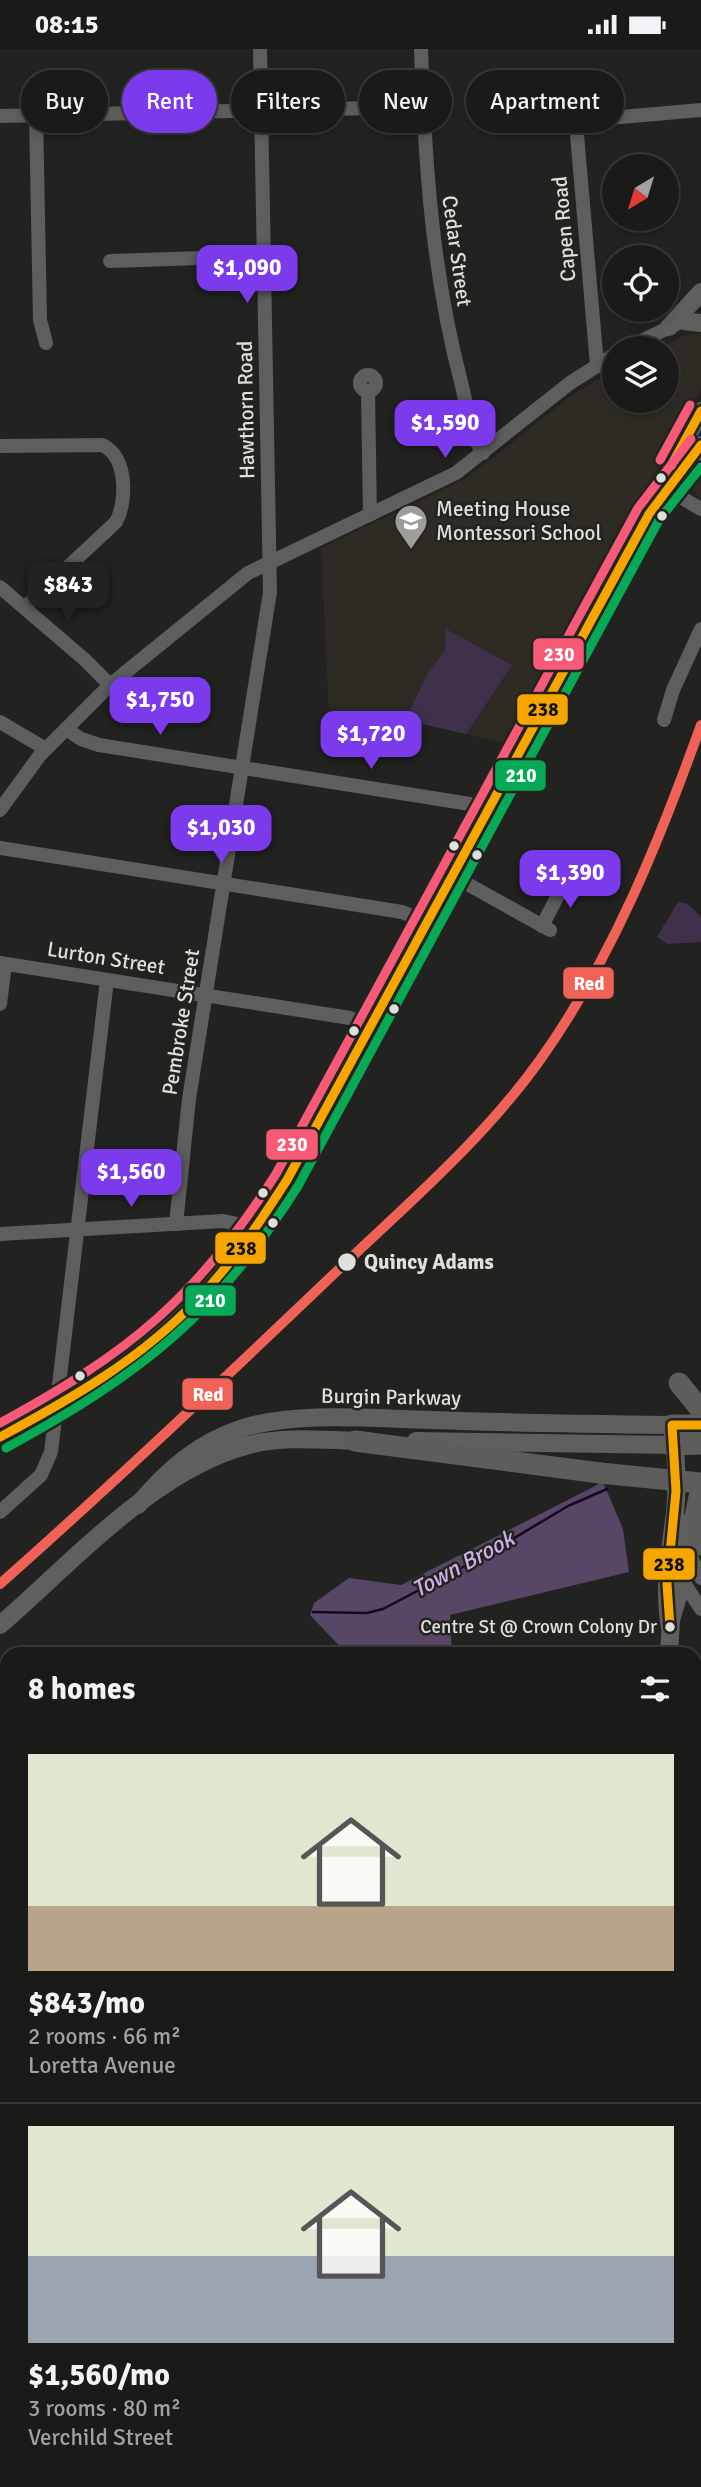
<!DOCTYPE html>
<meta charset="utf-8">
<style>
:root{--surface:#1a1a18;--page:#272725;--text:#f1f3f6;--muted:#9fa1a2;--line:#383837;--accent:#7c3aed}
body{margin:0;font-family:Signika,sans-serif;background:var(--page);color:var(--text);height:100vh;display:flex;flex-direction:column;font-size:26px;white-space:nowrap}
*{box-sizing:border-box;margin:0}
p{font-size:23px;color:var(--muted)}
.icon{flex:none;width:38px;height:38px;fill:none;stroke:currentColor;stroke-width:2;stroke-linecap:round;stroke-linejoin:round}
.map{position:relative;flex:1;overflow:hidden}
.sheet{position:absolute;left:0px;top:1598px;width:702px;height:842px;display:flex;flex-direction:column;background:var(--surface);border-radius:21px 21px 0 0;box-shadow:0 4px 10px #0003,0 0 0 2px var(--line)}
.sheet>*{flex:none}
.top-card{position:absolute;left:21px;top:21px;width:660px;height:63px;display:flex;gap:14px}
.needle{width:46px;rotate:218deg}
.controls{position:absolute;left:602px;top:105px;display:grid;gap:14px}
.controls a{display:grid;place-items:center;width:77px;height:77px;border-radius:50%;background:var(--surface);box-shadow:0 4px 10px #0003,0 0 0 2px var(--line);font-size:35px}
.price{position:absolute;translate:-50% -60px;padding:0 16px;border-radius:14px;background:var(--accent);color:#fff;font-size:23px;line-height:46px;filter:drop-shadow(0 2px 4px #0008)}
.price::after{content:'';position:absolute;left:50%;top:42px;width:21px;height:16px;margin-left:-10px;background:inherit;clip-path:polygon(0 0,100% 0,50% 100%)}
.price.selected{background:#222;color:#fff}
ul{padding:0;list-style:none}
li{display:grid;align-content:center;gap:14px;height:371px;padding:0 28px}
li+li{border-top:2px solid var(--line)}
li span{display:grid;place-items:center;height:217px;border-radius:0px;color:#555}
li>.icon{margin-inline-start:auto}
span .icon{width:126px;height:126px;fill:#fffc;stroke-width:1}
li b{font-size:30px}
h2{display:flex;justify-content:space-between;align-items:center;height:84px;padding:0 28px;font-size:30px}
.tag{padding:0 24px;border-radius:32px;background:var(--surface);box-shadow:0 4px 10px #0003,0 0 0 2px var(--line);font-size:24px;line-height:63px}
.tag.selected{background:var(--accent);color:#fff}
.status{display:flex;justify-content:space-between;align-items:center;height:49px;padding:0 35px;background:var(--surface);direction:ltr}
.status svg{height:19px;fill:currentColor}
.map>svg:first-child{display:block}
.built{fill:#2d2b23}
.green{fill:#3f314b}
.forest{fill:#584666}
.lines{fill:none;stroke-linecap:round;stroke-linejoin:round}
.stream{stroke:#160721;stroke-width:2.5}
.minor{stroke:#5e5e5e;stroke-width:14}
.major{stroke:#5f5f5e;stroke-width:18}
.highway{stroke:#5d5d5c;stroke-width:21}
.highway-bridge{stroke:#5d5d5c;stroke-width:21}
.bus-1-casing{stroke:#23231f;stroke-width:14}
.bus-2-casing{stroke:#23231f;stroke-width:14}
.bus-3-casing{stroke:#23231f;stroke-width:14}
.bus-1{stroke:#f7a600;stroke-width:9}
.bus-2{stroke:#06aa56;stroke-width:9}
.bus-3{stroke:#f75a77;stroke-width:9}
.metro-1-casing{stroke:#23231f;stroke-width:16}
.metro-1{stroke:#f06258;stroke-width:10}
.bus-dot{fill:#dfdfdd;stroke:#23231f;stroke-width:2.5}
.labels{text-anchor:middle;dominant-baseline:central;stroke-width:5;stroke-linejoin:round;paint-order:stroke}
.bus-label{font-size:19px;fill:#dfdfdd;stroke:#23231f;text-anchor:end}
.street-label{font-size:21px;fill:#dfdfdd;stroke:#23231f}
.poi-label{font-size:21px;fill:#dfdfdd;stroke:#23231f;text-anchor:start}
.stop-label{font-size:21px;font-weight:bold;fill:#dfdfdd;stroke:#23231f;text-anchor:start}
.water-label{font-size:23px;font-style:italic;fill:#d1afed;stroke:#23231f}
.line-badge{stroke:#23231f;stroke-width:2.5}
.badge-label{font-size:19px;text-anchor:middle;font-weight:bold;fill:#fff}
.pale-badge-label{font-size:19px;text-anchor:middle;font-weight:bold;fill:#111}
</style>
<div class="status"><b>08:15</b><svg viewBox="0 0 49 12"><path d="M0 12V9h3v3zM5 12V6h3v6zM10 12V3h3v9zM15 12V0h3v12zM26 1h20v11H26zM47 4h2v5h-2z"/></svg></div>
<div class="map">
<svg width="701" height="2438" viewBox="0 0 701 2438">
<rect width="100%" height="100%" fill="#222220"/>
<g class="built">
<polygon points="701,284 701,339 509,695 405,671 329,665 321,499 467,429 576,343 614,322 614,352 667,352 667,299 659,299 688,285"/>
<polygon points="701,414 701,452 689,435"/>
<polygon points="0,1652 7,1662 7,1701 0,1708"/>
</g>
<g class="green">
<polygon points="446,580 512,616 466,685 405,671 429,622 445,601"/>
<polygon points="678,853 688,855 701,868 701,893 668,895 657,888"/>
</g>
<polygon class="forest" points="603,1433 623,1480 629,1523 450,1566 452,1605 347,1605 310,1566 314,1554 349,1529 401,1536"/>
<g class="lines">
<polyline class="stream" points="313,1563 367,1564 383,1560 484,1507 568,1457 607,1440"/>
<g class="minor">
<path d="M421,0c4,115 11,222 40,333 6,23 8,52 22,71"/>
<polyline points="573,40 597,316"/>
<polyline points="0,67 423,58"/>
<polyline points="36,67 40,271 46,294"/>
<polyline points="576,72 701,61"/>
<polyline points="110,212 263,207"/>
<polyline points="627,299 676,275"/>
<circle cx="368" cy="334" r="8"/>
<polyline points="368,343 370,466"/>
<path d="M0,397l102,-1c26,11 25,57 14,77l-91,85"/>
<polyline points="665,439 701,460"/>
<polyline points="0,538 84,610 110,636"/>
<polyline points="664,671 673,641 701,580"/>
<polyline points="0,673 46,700"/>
<polyline points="66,680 81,690 99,696 470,755 487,761"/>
<polyline points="0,761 40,706 110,636 248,524 456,424 570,334 614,306"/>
<polyline points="0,799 402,863 427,873"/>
<polyline points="453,827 550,881"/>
<polyline points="542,877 567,829"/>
<polyline points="0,914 350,969 371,977"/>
<polyline points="0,955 5,915"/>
<polyline points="176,1175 189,1050 270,543 260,0"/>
<polyline points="0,1185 223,1172 257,1179"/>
<polyline points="0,1463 41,1426 51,1403 107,931"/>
<polyline points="671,1499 684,1534 701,1560"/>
<polyline points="688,1502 701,1529"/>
<polyline points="0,1720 7,1714"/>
<polyline points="695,1738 701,1736"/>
<polyline points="695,1845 701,1843"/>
<polyline points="695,1972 701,1970"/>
<polyline points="0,1982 7,1982"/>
<polyline points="695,2077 701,2076"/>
<polyline points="695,2184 701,2182"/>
<polyline points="0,2244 7,2244"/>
<polyline points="695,2282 701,2281"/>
<polyline points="695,2378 701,2376"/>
<polyline points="212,2432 222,2438"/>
<polyline points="422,2432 428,2438"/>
<polyline points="469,2438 477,2432"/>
</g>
<g class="major">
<polyline points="684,272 701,274"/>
<polyline points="669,278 701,243"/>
<polyline points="665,439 670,419 701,362"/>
<path d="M0,1388c134,-70 208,-125 287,-257l362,-666c16,-25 37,-43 52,-69"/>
<polyline points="416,1392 675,1396"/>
<path d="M138,1456c29,-35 61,-63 105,-77 55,-17 133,-9 190,-8 80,3 160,4 239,5 4,28 6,59 3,88 -5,39 -12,75 -5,114"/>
<path d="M0,1576c72,-62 155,-156 249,-180 38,-10 79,-4 118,-4"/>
<polyline points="669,1605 671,1571 688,1515 687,1500 675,1466"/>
<polyline points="695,1623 701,1618"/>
<polyline points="650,2438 650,2432"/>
</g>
<g class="highway">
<polyline points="679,1334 701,1361"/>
<polyline points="672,1376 701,1376"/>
<polyline points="355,1392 600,1424"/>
<polyline points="675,1396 701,1395"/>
<polyline points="701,1438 695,1468 701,1496"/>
</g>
<polyline class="highway-bridge" points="600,1424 701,1434"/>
<defs>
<g id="bus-1">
<polyline points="671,417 701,362"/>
<path d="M0,1388c71,-38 141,-78 197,-137 35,-36 63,-78 90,-120l362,-666 52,-69"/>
<polyline points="670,1578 667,1535 676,1442 672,1376 701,1376"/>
</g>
<path id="bus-2" d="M6,1399c135,-74 209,-131 292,-262l361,-666 42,-53"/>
<g id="bus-3">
<polyline points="660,411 690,356"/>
<path d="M0,1374c129,-70 197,-125 276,-249l362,-666 53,-69"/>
</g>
</defs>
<use href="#bus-1" class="bus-1-casing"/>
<use href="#bus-2" class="bus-2-casing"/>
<use href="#bus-3" class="bus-3-casing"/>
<use href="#bus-1" class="bus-1"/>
<use href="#bus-2" class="bus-2"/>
<use href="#bus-3" class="bus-3"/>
<defs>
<path id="metro-1" d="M0,1535c114,-101 225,-206 336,-312 71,-68 146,-131 204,-212 72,-101 119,-218 161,-335"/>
</defs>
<use href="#metro-1" class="metro-1-casing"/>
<use href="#metro-1" class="metro-1"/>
</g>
<defs>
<symbol id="school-pin" viewBox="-11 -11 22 30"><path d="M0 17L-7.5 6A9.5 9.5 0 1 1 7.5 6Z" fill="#9d9d9b" stroke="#23231f"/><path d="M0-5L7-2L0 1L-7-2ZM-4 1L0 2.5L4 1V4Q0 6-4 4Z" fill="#fff"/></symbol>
</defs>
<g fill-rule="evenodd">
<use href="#school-pin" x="392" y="453" width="38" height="52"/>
</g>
<g class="bus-dot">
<circle cx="661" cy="429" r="6"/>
<circle cx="662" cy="467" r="6"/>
<circle cx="454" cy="797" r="6"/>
<circle cx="477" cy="806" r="6"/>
<circle cx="394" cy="960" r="6"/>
<circle cx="354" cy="982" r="6"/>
<circle cx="263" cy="1144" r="6"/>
<circle cx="273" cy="1174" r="6"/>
<circle cx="347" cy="1213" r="10"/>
<circle cx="80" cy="1327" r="6"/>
<circle cx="670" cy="1578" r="6"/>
</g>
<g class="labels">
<g class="bus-label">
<text x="657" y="1578">Centre St @ Crown Colony Dr</text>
</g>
<g class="street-label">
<text transform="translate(564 180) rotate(-95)">Capen Road</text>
<text transform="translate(457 202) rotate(82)">Cedar Street</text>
<text transform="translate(246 361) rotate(-91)">Hawthorn Road</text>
<text transform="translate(106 909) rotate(9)">Lurton Street</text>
<text transform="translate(181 973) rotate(-81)">Pembroke Street</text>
<text transform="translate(391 1348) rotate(1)">Burgin Parkway</text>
</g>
<g class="poi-label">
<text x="436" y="460">Meeting House<tspan x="436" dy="24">Montessori School</tspan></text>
</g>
<g class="stop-label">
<text x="364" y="1213">Quincy Adams</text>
</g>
<g class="water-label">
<text transform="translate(463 1515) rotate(-29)">Town Brook</text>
</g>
</g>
<g class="line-badge">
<rect x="532" y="588" width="53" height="34" rx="7" fill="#f75a77"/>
<rect x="516" y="644" width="53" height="33" rx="7" fill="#f7a600"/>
<rect x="494" y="710" width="53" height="33" rx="7" fill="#06aa56"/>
<rect x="562" y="917" width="53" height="34" rx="7" fill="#f06258"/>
<rect x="265" y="1079" width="54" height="33" rx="7" fill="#f75a77"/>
<rect x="214" y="1182" width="53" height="34" rx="7" fill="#f7a600"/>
<rect x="184" y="1235" width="53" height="33" rx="7" fill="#06aa56"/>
<rect x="181" y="1328" width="53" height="34" rx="7" fill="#f06258"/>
<rect x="642" y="1498" width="54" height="34" rx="7" fill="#f7a600"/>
</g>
<g class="badge-label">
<text x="559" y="612">230</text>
<text x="521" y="733">210</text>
<text x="589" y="941">Red</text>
<text x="292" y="1102">230</text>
<text x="210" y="1258">210</text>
<text x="208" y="1352">Red</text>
</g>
<g class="pale-badge-label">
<text x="543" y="667">238</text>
<text x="241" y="1206">238</text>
<text x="669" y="1522">238</text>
</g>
</svg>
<div class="controls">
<a><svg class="needle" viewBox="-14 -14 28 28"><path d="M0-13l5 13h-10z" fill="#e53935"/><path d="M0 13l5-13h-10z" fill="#9fa1a2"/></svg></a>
<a><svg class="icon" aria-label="locate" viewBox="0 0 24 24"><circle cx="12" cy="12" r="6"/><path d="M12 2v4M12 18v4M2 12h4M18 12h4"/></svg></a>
<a><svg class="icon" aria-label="layers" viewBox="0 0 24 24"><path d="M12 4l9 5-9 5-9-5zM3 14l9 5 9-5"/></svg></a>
</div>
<b class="price" style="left:247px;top:256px">$1,090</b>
<b class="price" style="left:445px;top:411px">$1,590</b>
<b class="price selected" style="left:68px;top:573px">$843</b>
<b class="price" style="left:160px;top:688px">$1,750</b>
<b class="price" style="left:371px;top:722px">$1,720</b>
<b class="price" style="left:221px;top:816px">$1,030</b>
<b class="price" style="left:570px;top:861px">$1,390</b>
<b class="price" style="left:131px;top:1160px">$1,560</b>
<div class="top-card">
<a class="tag">Buy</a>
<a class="tag selected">Rent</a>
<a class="tag">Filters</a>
<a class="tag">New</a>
<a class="tag">Apartment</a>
</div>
<section class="sheet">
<h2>8 homes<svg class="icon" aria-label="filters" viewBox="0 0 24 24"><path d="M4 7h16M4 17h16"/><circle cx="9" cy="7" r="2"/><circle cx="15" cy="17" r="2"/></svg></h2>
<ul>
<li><span style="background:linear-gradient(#dfe7d0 70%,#b9a48a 0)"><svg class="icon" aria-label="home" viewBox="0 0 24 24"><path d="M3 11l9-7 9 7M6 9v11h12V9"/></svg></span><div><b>$843/mo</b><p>2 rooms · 66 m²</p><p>Loretta Avenue</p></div></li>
<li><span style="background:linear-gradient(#dfe7d0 60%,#9aa5b1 0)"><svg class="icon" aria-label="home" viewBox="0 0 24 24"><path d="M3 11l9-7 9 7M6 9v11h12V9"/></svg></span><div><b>$1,560/mo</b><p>3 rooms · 80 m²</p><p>Verchild Street</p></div></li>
</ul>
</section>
</div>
